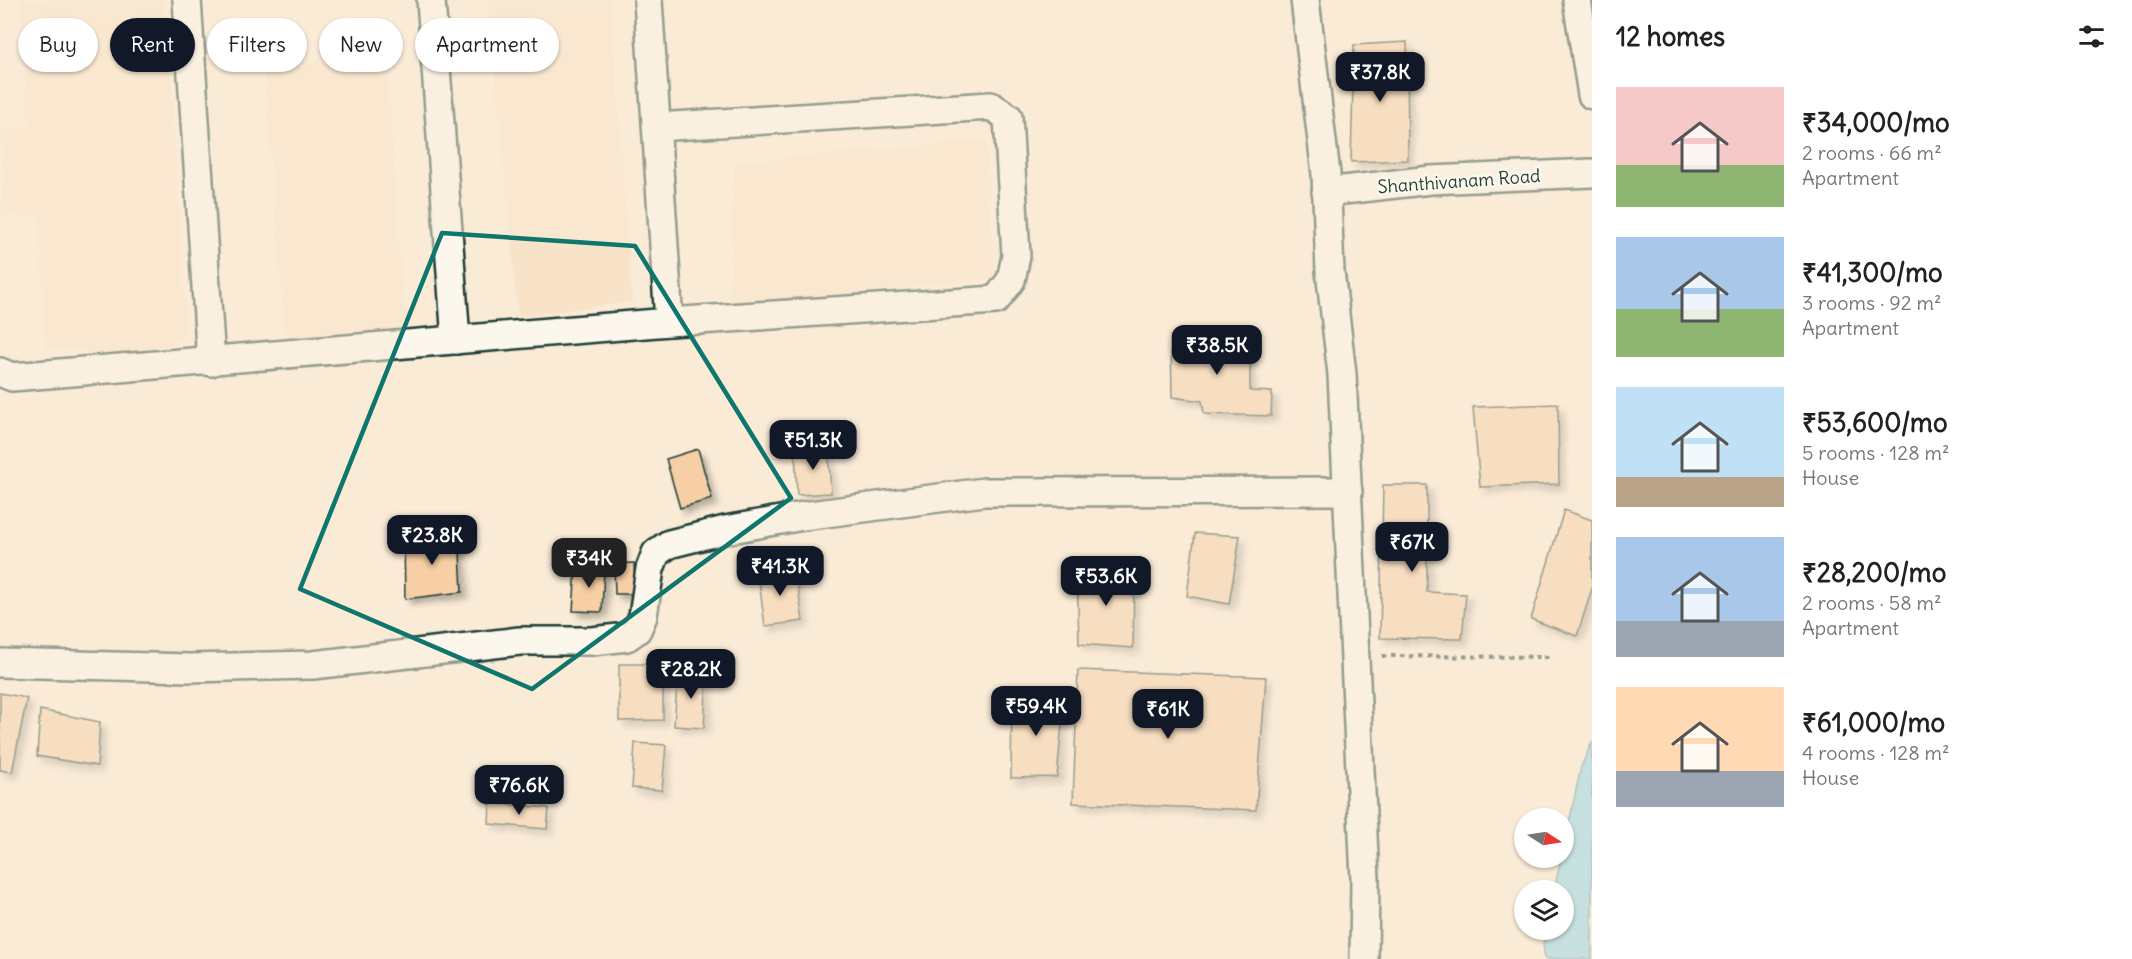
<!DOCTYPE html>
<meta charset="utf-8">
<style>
:root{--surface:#fff;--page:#f2f2f2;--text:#222;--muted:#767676;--accent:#111827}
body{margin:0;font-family:Delius,sans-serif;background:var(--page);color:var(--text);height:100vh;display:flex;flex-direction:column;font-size:22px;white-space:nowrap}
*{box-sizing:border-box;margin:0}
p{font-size:20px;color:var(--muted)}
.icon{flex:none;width:33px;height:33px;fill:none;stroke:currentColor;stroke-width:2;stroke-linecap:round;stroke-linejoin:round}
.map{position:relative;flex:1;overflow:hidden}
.side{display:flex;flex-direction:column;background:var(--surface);width:540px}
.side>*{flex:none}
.top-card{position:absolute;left:18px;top:18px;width:570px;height:54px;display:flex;gap:12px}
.needle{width:39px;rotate:102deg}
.tools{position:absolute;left:1514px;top:808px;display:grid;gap:12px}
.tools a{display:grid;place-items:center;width:60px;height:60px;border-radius:50%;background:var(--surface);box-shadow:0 2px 4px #0004;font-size:30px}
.price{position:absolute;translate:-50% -51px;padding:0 14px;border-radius:12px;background:var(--accent);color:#fff;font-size:20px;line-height:39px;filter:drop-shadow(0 2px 3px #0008)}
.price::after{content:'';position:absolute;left:50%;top:36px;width:18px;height:14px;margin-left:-9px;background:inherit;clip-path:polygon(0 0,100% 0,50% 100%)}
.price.current{background:#222;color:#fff}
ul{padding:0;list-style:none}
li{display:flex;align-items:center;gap:18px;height:150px;padding:0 24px}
li span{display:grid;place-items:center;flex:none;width:168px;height:120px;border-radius:0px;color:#555}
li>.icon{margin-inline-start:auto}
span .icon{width:72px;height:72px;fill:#fffc;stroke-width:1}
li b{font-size:26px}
h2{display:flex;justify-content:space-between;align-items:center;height:72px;padding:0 24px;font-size:26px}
.chip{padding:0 21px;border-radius:27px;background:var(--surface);box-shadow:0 2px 4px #0004;font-size:21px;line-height:54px}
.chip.current{background:var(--accent);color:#fff}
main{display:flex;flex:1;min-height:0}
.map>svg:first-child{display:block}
.built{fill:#f9e3c8}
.water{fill:#87d0e8;stroke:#5d95a0;stroke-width:1.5}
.building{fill:#f7cfa6;stroke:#1f3d34;stroke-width:1.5;filter:url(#shadow)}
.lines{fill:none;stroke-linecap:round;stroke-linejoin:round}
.minor-casing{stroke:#1f3d34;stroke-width:32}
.path{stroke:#1f3d34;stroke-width:4;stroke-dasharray:4.5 4.5;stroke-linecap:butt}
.minor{stroke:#fbf7ec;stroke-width:27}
.marked{fill:none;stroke:#0f766e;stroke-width:4.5;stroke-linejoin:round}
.labels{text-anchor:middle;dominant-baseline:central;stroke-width:5;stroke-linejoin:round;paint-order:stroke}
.street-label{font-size:18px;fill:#1f3d34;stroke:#fbf7ec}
</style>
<main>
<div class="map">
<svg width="1592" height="959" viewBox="0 0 1592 959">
<defs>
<filter id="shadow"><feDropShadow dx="5.5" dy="5.5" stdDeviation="3" flood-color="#0004"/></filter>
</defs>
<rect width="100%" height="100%" fill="#faebd7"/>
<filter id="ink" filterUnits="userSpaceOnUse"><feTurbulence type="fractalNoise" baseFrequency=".0167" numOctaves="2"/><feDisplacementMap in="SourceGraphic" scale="12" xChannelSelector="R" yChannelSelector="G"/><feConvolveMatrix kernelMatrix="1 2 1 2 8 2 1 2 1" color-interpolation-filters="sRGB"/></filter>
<g filter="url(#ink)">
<g class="built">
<polygon points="19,0 166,0 187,336 162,350 115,356 45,347 39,217 2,216 1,128 29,126"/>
<polygon points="488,0 611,0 632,302 518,317"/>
<polygon points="387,58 405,333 285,339 263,64"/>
<polygon points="987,140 994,279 730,304 734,162"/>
</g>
<polygon class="water" points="1592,742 1592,959 1545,959 1543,944 1546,930 1563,930 1563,891 1554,891 1561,858 1563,858 1563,850 1581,767"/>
<g class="building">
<polygon points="1407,42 1408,160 1351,162 1354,45"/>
<polygon points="1171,336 1250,339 1250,391 1272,392 1271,416 1204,414 1202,401 1172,397"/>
<polygon points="1558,404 1559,484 1480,487 1473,407"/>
<polygon points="828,448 831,493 797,495 795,449"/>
<polygon points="698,449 712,499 680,508 666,459"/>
<polygon points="1383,485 1427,485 1427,592 1466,594 1462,639 1380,638"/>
<polygon points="1564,510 1592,520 1592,589 1577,636 1531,619"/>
<polygon points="1195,533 1240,536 1229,604 1187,596"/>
<polygon points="459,534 462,592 405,599 404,539"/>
<polygon points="634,563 635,594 615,594 614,564"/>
<polygon points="576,566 604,568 602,612 573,611"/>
<polygon points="795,568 803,621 765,626 758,574"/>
<polygon points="1134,568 1133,648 1079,644 1077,569"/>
<polygon points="619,664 663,664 663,720 619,721"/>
<polygon points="1078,670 1266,677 1256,810 1073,803"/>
<polygon points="678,671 707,673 704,728 674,726"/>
<polygon points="0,693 27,698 12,772 0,770"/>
<polygon points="1012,697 1064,701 1057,777 1011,778"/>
<polygon points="40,710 100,722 97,766 37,756"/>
<polygon points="635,743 666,745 662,790 632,788"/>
<polygon points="490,803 549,808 547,829 489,824"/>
</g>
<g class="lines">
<defs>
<g id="minor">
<polyline points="187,0 211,362"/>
<polyline points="431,0 456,340"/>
<polyline points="1305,0 1326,174 1330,271 1342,374 1365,879 1364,959"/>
<polyline points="1577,0 1592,95"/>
<polyline points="657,127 991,106 1008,117 1016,256 1011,280 996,300 669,322"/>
<polyline points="1326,192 1431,180 1592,173"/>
<polyline points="0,372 12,377 669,322 648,0"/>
<polyline points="0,663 189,668 313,665 520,641 592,641 627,637 637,630 643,616 650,569 656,553 669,544 725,530 803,516 984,492 1348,491"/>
</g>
</defs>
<use href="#minor" class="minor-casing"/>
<polyline class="path" points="1382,656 1553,657"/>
<use href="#minor" class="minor"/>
</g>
</g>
<path d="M0 0H1592V959H0ZM442,233l193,13 156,252 -259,191 -232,-100z" fill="#faebd7" fill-opacity=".55" fill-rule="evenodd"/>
<path class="marked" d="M442,233l193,13 156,252 -259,191 -232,-100z"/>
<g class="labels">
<g class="street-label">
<text transform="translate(1459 181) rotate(-4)">Shanthivanam Road</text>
</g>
</g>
</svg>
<div class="tools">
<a><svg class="needle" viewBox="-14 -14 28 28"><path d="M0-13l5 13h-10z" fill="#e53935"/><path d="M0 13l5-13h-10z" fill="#767676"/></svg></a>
<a><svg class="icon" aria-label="layers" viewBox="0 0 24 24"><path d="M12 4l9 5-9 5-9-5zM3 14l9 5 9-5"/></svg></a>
</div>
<b class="price" style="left:1380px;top:103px">₹37.8K</b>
<b class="price" style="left:1217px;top:376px">₹38.5K</b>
<b class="price" style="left:813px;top:471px">₹51.3K</b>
<b class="price" style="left:432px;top:566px">₹23.8K</b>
<b class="price" style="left:1412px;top:573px">₹67K</b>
<b class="price current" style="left:589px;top:589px">₹34K</b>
<b class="price" style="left:780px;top:597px">₹41.3K</b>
<b class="price" style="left:1106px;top:607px">₹53.6K</b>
<b class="price" style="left:691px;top:700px">₹28.2K</b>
<b class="price" style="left:1036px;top:737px">₹59.4K</b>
<b class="price" style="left:1168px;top:740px">₹61K</b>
<b class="price" style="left:519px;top:816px">₹76.6K</b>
<div class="top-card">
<a class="chip">Buy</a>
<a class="chip current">Rent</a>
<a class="chip">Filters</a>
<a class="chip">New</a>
<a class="chip">Apartment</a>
</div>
</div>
<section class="side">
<h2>12 homes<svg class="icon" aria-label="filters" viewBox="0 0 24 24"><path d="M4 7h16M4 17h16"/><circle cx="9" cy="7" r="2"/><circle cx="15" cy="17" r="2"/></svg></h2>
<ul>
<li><span style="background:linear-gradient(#f6c9c9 65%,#8fb573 0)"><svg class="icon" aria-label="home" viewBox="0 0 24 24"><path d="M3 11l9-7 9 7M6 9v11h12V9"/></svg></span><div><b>₹34,000/mo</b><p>2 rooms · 66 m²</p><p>Apartment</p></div></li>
<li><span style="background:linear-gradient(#a9c7e8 60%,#8fb573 0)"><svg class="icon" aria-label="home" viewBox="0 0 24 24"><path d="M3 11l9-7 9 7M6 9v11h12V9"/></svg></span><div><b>₹41,300/mo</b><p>3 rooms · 92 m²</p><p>Apartment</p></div></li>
<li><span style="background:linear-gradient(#bfe0f5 75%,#b9a48a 0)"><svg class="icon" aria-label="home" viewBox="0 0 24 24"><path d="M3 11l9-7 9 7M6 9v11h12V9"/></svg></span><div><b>₹53,600/mo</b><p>5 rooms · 128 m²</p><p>House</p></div></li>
<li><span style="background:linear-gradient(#a9c7e8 70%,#9aa5b1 0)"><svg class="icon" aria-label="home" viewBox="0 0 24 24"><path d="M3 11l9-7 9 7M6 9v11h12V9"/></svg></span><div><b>₹28,200/mo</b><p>2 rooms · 58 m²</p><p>Apartment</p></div></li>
<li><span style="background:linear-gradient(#ffd9b3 70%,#9aa5b1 0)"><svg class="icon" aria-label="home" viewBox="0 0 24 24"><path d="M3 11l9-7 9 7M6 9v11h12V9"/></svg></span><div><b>₹61,000/mo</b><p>4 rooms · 128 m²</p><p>House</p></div></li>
</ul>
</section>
</main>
